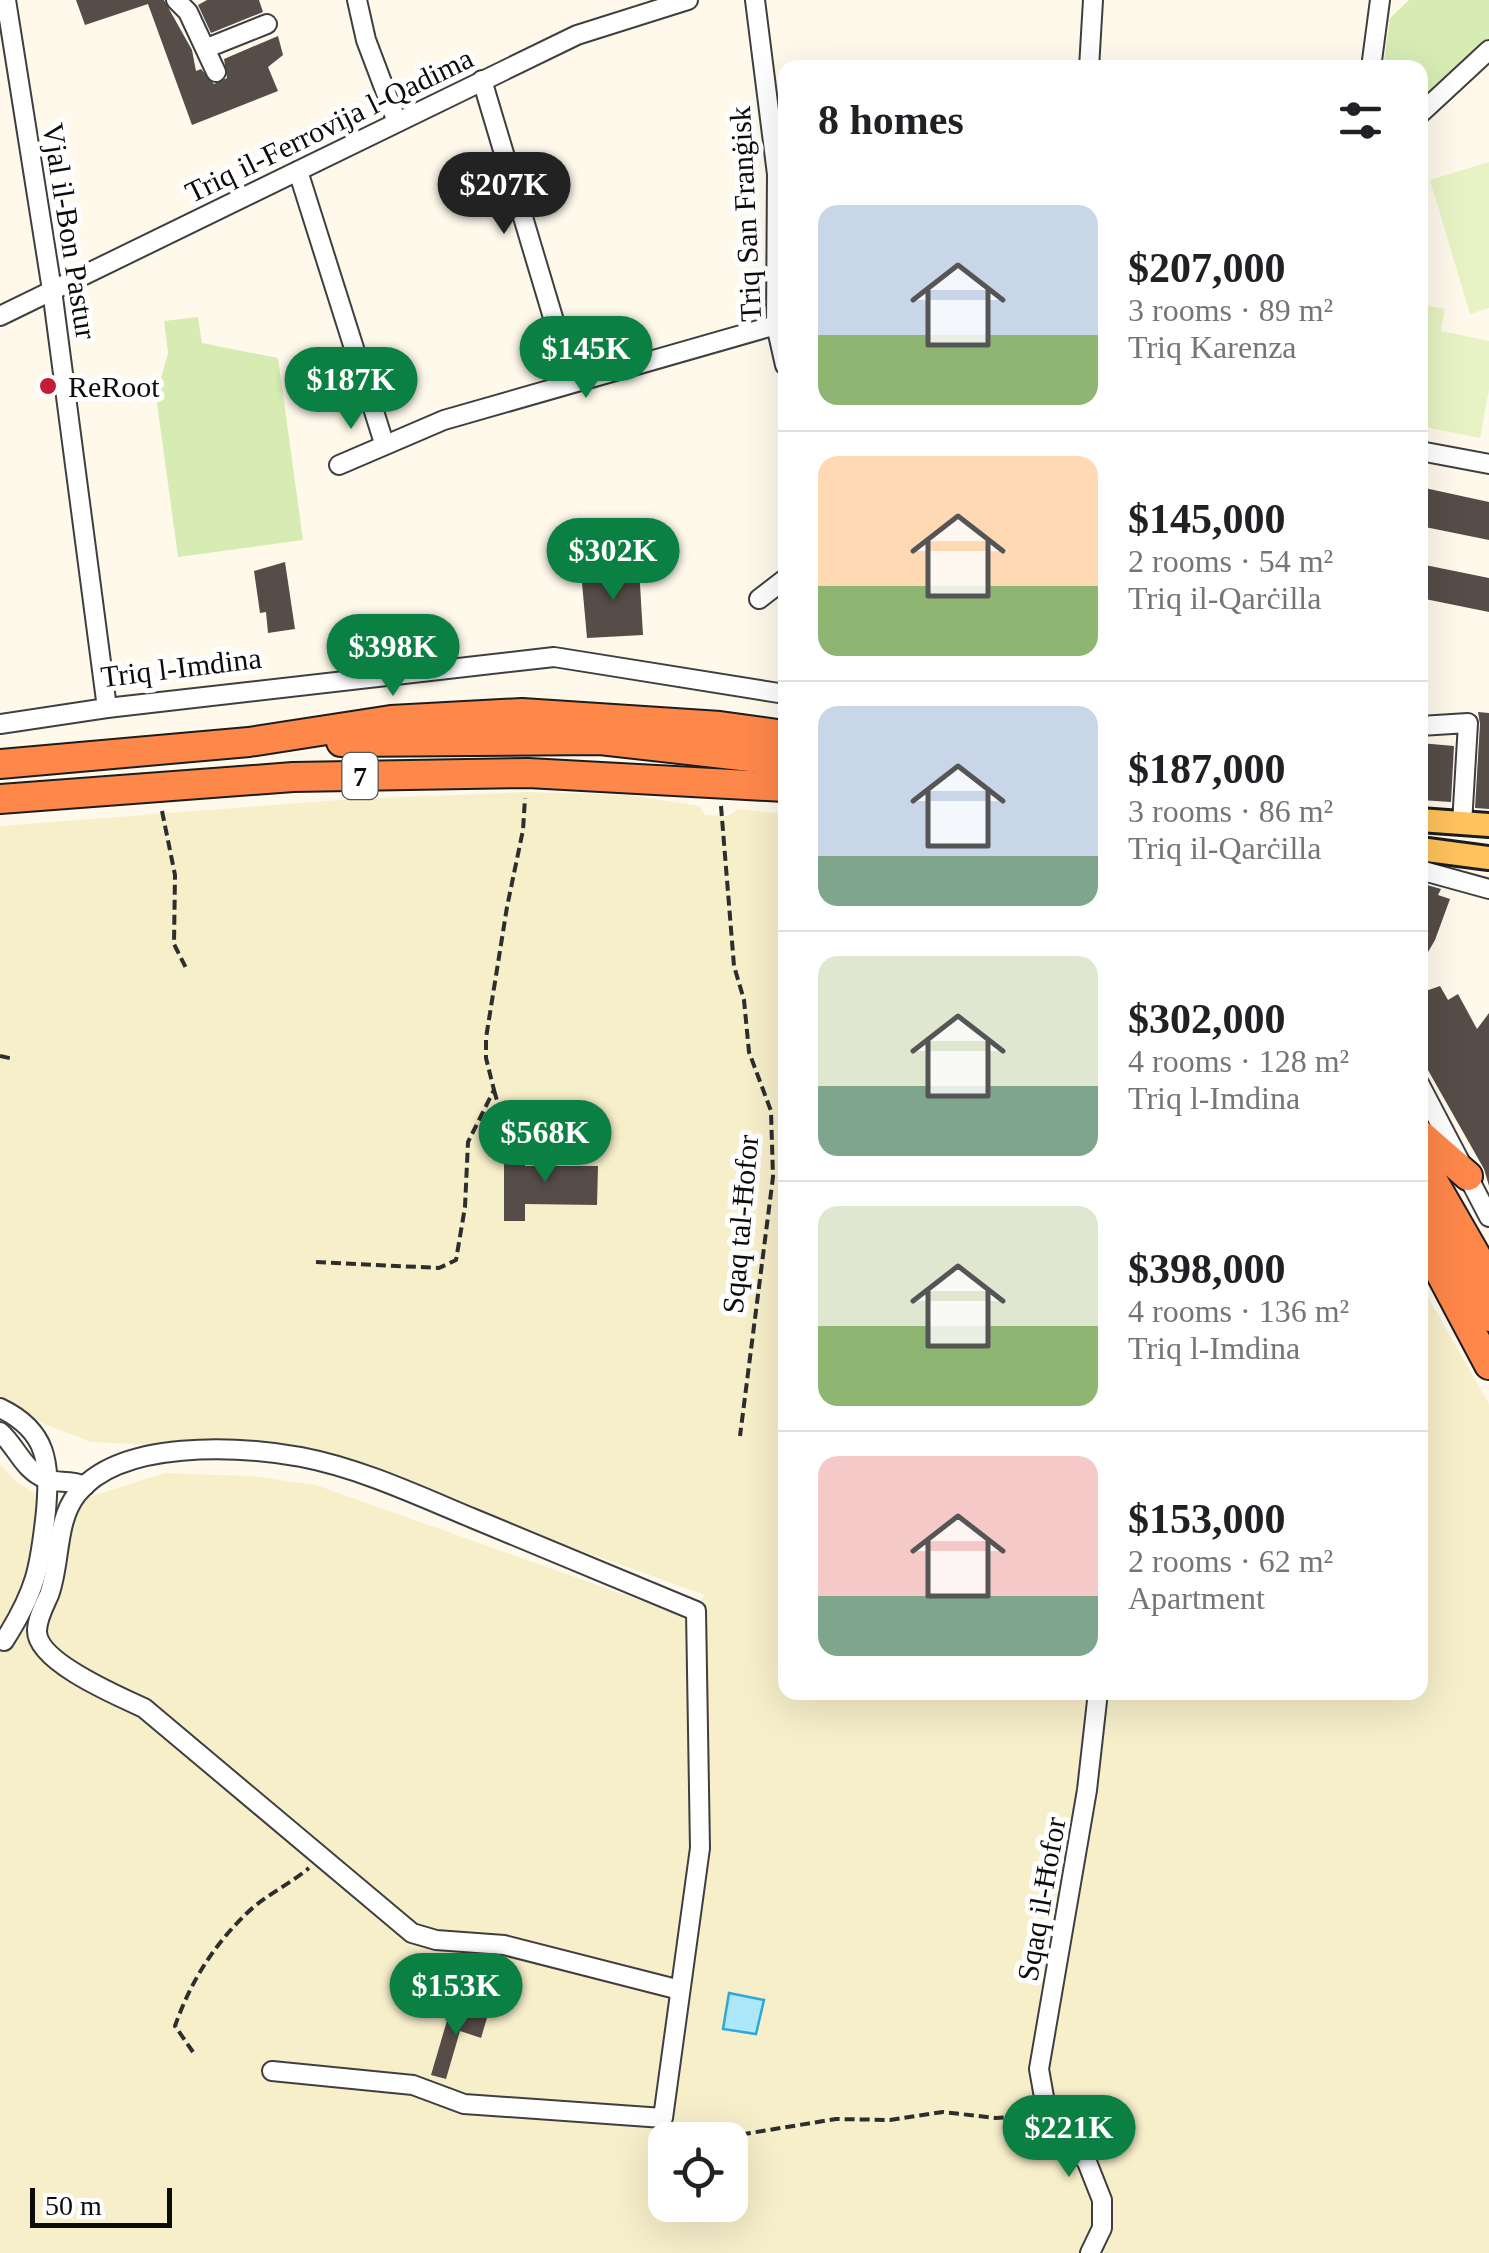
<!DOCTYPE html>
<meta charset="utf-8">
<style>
:root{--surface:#fff;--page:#f6f6f6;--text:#202124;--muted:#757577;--line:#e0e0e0;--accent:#0b8043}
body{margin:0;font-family:"Times New Roman",serif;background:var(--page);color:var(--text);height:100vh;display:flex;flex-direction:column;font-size:38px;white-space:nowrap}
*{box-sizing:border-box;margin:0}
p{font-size:32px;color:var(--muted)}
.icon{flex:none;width:55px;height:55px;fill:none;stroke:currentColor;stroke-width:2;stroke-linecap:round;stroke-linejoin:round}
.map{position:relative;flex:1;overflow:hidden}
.sheet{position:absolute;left:778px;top:60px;width:650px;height:1640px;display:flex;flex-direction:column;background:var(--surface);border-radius:20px;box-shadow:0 10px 40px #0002}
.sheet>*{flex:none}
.fabs{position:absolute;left:648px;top:2122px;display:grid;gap:20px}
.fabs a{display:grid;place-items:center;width:100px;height:100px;border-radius:20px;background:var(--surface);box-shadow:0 10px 40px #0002;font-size:50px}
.scale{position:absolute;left:30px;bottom:25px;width:142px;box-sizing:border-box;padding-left:10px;border:5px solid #0c0c0c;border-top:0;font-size:28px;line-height:35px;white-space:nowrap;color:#0c0c0c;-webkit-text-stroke:8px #fff;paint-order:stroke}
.price{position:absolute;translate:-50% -85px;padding:0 22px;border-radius:35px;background:var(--accent);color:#fff;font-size:32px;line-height:65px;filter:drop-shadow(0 2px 5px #0008)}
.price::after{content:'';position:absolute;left:50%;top:60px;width:30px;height:22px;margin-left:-15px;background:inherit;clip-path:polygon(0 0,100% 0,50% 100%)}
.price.on{background:#222;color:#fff}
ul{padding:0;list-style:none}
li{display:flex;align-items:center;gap:30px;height:250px;padding:0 40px}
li+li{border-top:2px solid var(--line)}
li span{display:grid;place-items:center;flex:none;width:280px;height:200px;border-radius:20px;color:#555}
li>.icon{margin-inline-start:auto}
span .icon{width:120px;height:120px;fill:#fffc;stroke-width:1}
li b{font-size:42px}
h2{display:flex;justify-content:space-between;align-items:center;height:120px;padding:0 40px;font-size:42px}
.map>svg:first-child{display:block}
.farmland{fill:#f7eeca;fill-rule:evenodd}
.green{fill:#d7ecb3}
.pitch{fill:#e8f3c5}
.water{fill:#ace7fa;stroke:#2ea8d6;stroke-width:2.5}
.building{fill:#564c48}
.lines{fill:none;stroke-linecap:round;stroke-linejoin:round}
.minor-casing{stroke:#3f3f3f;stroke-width:22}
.major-casing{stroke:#1d1d1d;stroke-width:28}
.highway-casing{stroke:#1d1d1d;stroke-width:32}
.path{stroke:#2e2e2e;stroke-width:4;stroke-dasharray:10 5;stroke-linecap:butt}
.minor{stroke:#fff;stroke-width:18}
.major{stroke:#ffc35c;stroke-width:22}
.highway{stroke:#fe874a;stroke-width:28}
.poi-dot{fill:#c61b38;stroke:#fff;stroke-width:4}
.labels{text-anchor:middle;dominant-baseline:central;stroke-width:10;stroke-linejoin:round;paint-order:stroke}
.shield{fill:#fff;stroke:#555;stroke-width:2.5}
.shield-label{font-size:28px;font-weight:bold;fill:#0c0c0c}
.street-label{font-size:30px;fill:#0c0c0c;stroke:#fff}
.poi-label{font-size:30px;fill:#0c0c0c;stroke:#fff;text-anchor:start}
</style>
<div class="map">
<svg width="1489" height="2253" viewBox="0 0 1489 2253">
<rect width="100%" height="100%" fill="#fff9ec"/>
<path class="farmland" d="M526,792l103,3 70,11 6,9 23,1 10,-7 47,5v878h635v-409l69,121v849h-1489v-789l15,17 42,26 108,-34 87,3 64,9 371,132 18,-22 -151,-54 -280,-90 -183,-9 -91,-35v-581l338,-26zM665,2140h65v65h-65z"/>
<g class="green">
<polygon points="1409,0 1489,0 1489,40 1420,100 1420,68 1383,68 1390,18"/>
<polygon points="198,317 202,343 278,358 303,540 178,557 156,396 168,353 164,321"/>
</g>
<g class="pitch">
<polygon points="1489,162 1489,308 1470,314 1430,180"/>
<polygon points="1420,304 1445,309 1441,331 1489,341 1489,390 1480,438 1420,426"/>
</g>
<polygon class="water" points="729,1993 764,2000 756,2034 723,2029"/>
<g class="building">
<polygon points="76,0 164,0 192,50 196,71 201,69 214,84 227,78 224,59 278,36 283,55 268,67 278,91 192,125 148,4 85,25"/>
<polygon points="207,0 259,0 263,12 211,33 198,5"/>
<polygon points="1420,487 1489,502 1489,540 1420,526"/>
<polygon points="285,562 295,629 268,633 266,612 260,613 254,571"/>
<polygon points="1420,564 1489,578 1489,612 1420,598"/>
<polygon points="639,568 643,635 587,638 581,572"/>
<polygon points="1478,712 1489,713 1489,809 1475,808 1480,724"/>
<polygon points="1420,743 1454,746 1451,802 1420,800"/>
<polygon points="1420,883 1441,889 1438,895 1450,899 1435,940 1420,966"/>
<polygon points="1440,986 1448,1000 1458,994 1477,1029 1489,1013 1489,1186 1484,1169 1420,1056 1420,993"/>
<polygon points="504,1147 525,1148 525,1166 598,1166 597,1205 525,1204 525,1221 504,1221"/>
<polygon points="451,2007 487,2018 481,2038 460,2031 446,2079 431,2075"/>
</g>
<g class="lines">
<defs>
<g id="minor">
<polyline points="6,0 52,290 107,708"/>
<polyline points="176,0 188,12 216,72"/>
<polyline points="357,0 366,40 397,122"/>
<polyline points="755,0 777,174 776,325 785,365"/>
<polyline points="207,48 267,24"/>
<polyline points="1089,68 1093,0"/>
<polyline points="1371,68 1380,0"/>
<polyline points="482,80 572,381"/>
<polyline points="1420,114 1489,50"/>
<polyline points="298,171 384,443"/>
<polyline points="0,316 577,35 688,0"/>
<polyline points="1420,451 1489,464"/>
<polyline points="339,465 444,420 776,325"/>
<polyline points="759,599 785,579"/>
<polyline points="0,724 107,708 554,657 785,694"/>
<polyline points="1420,726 1468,723 1462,824"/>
<polyline points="1420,870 1489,889"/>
<polyline points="1420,1085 1489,1217"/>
<path d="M0,1408c48,23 50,55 46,103 -6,57 -10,80 -42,130"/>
<path d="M0,1432c17,15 23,38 46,47 12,5 23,0 39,7"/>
<path d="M272,2071l141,14 51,19 199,14 37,-270 -4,-237c-74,-31 -149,-62 -224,-93 -55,-23 -113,-50 -171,-61 -62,-11 -181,-18 -224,37 -22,28 -16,69 -28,101 -5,11 -12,24 -12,36 0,31 81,65 107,77l268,225 24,7 68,5 176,45"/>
<polyline points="1090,2253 1102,2228 1102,2200 1087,2162 1047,2114 1039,2069 1087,1790 1098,1692"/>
</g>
<g id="major">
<polyline points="1420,820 1489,825"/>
<polyline points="1420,849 1489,858"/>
</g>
<g id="highway">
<polyline points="341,742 600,740 785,761"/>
<polyline points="0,764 249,742 391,720 522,713 720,726 785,735"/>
<polyline points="0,799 293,777 528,773 785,787"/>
<polyline points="1420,1134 1468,1176"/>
<polyline points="1420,1158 1489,1278"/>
<polyline points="1420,1203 1489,1317"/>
<polyline points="1420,1235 1489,1365"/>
</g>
</defs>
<use href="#minor" class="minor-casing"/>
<use href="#major" class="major-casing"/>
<use href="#highway" class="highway-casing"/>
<g class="path">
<polyline points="721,806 734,966 744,1000 749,1052 771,1111 773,1177 740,1436"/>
<polyline points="162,811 175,875 174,944 187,970"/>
<polyline points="0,1056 14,1059"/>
<polyline points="494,1090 501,1115 500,1145"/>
<polyline points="316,1262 439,1268 456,1260 465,1207 468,1142 494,1090 486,1058 486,1038 507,907 523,830 525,798"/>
<path d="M193,2052l-18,-26c15,-43 38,-80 71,-112 18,-18 44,-30 63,-46"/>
<polyline points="696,2136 732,2136 836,2119 890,2120 943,2112 996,2118 1029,2116"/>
</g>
<use href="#minor" class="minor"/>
<use href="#major" class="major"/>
<use href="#highway" class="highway"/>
</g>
<circle class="poi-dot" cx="48" cy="386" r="10"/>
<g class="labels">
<rect class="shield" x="342.5" y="753" width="35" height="46" rx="8"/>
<g class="shield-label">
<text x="360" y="776">7</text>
</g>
<g class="street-label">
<text transform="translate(329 125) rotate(-26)">Triq il-Ferrovija l-Qadima</text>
<text transform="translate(745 214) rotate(-93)">Triq San Franġisk</text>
<text transform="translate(70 231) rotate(81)">Vjal il-Bon Pastur</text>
<text transform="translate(181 667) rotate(-7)">Triq l-Imdina</text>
<text transform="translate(740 1224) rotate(-85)">Sqaq tal-Ħofor</text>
<text transform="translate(1041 1899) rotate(-80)">Sqaq il-Ħofor</text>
</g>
<g class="poi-label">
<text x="68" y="386">ReRoot</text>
</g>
</g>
</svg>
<div class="fabs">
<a><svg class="icon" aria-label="locate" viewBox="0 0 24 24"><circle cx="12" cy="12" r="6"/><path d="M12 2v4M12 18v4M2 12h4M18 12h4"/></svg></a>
</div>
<div class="scale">50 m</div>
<b class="price on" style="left:504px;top:237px">$207K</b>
<b class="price" style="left:586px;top:401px">$145K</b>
<b class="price" style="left:351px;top:432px">$187K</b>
<b class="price" style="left:613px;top:603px">$302K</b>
<b class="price" style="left:393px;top:699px">$398K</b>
<b class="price" style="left:545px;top:1185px">$568K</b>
<b class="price" style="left:456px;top:2038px">$153K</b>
<b class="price" style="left:1069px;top:2180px">$221K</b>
<section class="sheet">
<h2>8 homes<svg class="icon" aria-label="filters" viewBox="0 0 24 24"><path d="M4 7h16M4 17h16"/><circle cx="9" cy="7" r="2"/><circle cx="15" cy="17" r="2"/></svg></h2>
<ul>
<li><span style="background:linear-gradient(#c9d6e8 65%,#8fb573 0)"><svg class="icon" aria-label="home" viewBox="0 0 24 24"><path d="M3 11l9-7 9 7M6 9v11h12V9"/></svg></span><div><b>$207,000</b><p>3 rooms · 89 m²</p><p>Triq Karenza</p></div></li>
<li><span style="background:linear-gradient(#ffd9b3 65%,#8fb573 0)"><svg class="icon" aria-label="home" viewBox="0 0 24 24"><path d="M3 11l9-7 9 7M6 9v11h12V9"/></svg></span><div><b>$145,000</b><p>2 rooms · 54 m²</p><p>Triq il-Qarċilla</p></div></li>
<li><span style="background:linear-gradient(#c9d6e8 75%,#7fa58c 0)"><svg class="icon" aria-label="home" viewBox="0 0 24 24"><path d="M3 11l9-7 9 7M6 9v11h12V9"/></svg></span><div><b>$187,000</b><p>3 rooms · 86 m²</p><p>Triq il-Qarċilla</p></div></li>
<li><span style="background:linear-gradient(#dfe7d0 65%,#7fa58c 0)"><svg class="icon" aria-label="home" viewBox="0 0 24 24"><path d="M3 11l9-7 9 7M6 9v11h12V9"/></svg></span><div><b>$302,000</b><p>4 rooms · 128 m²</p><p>Triq l-Imdina</p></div></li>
<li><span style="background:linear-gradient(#dfe7d0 60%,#8fb573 0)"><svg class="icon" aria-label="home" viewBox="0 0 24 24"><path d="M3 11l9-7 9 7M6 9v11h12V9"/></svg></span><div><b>$398,000</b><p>4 rooms · 136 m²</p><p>Triq l-Imdina</p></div></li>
<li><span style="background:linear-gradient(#f6c9c9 70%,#7fa58c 0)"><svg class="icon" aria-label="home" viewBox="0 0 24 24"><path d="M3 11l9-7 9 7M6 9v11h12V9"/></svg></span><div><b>$153,000</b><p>2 rooms · 62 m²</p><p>Apartment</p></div></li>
</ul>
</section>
</div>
